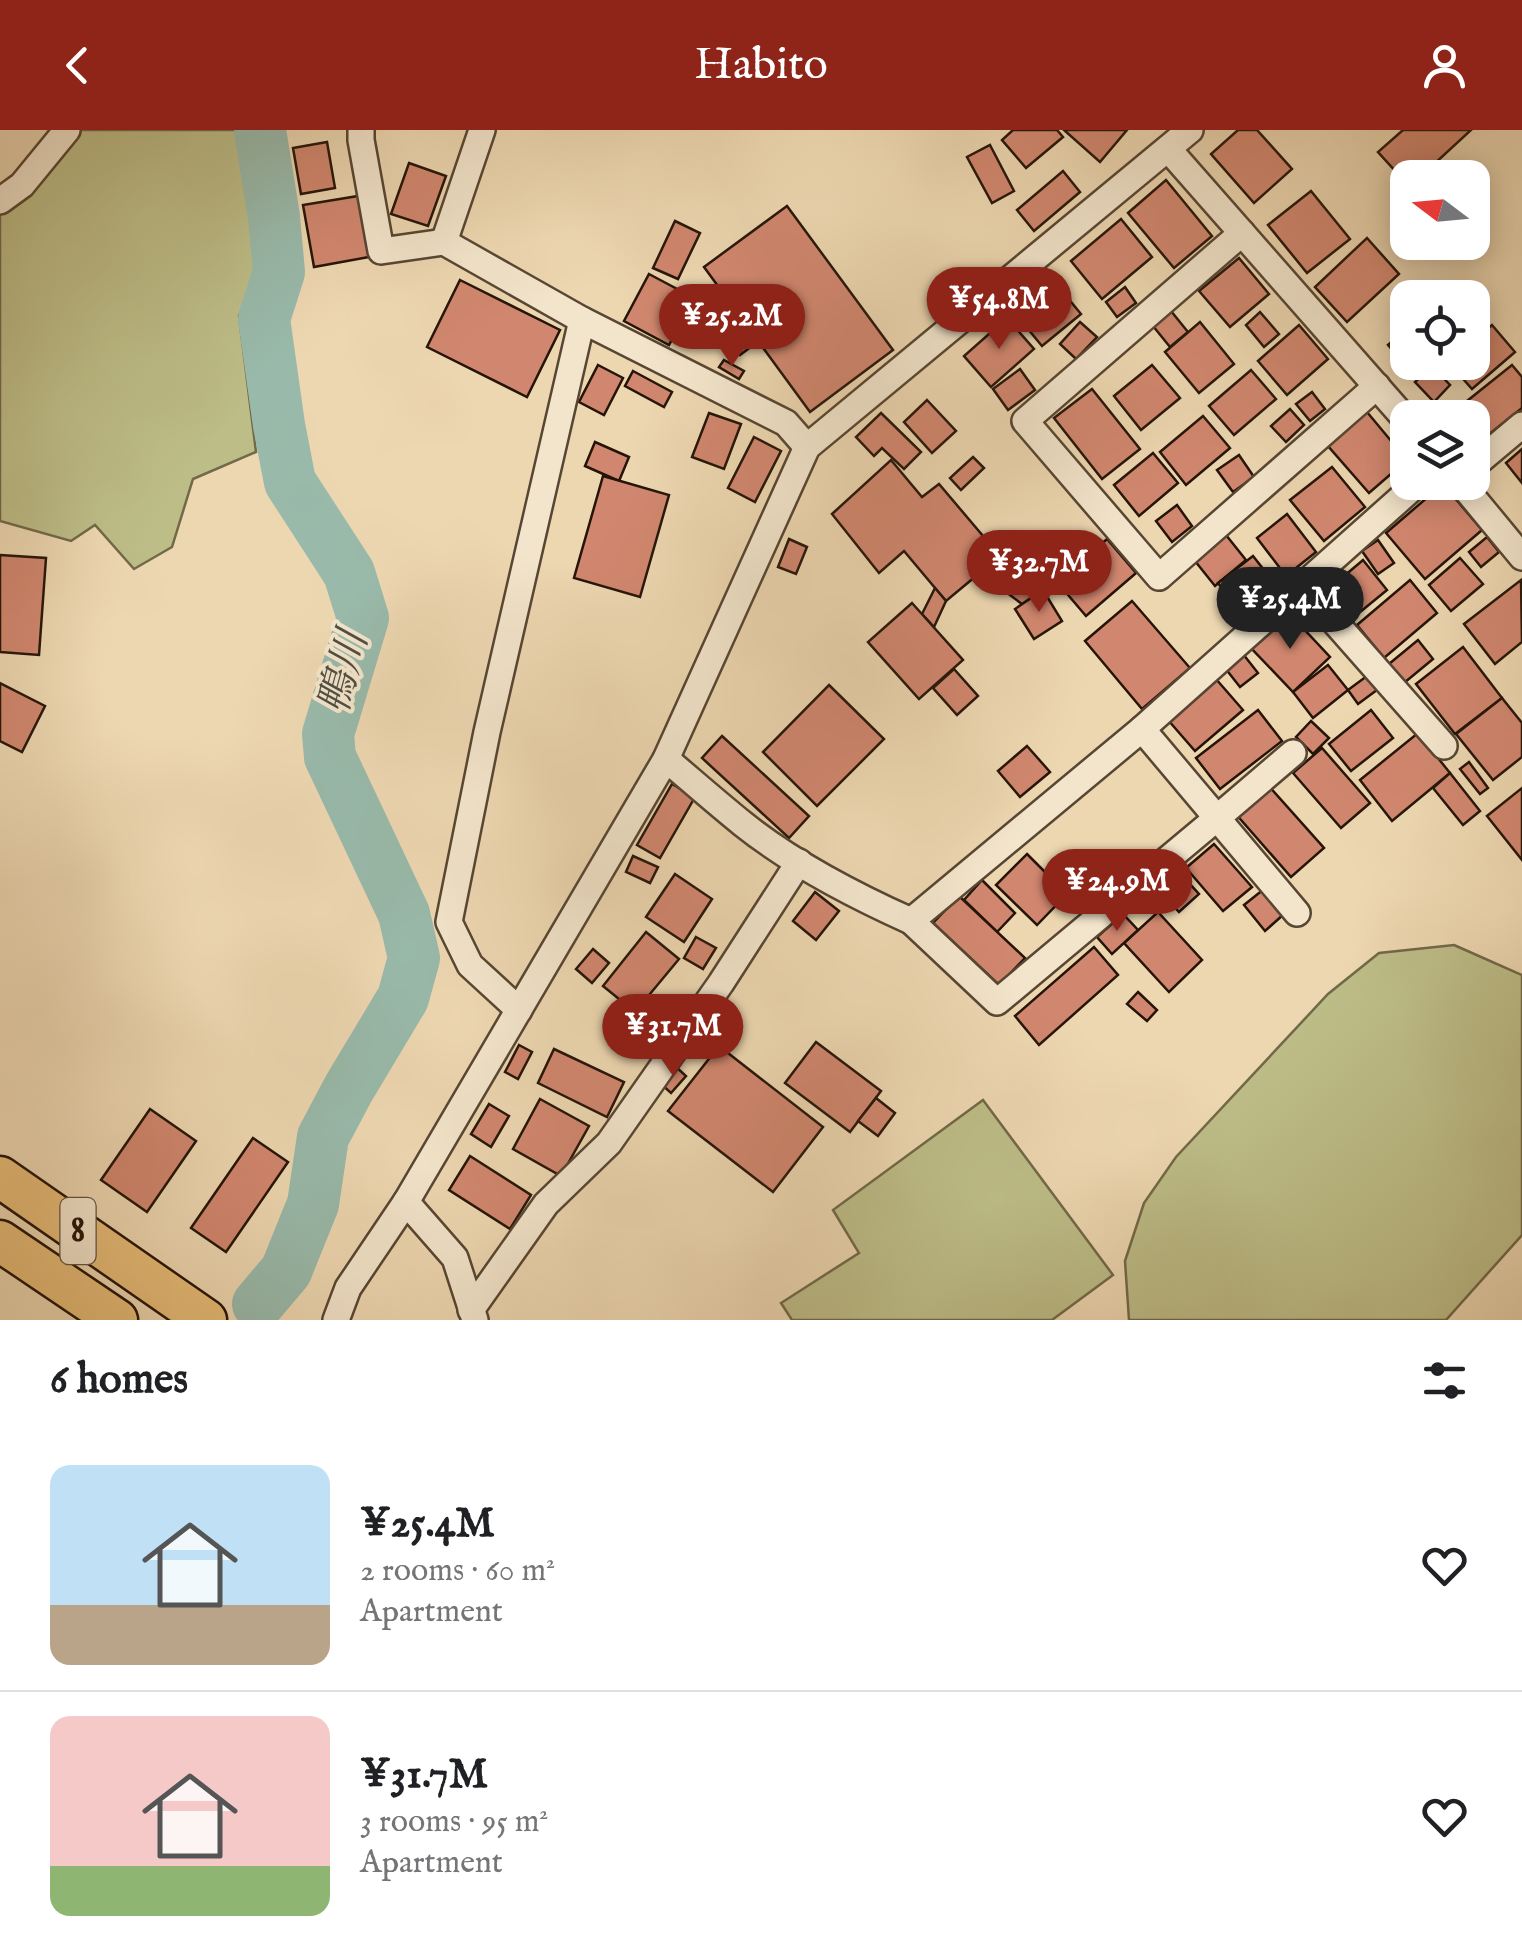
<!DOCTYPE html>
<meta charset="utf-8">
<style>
:root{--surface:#fff;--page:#f2f2f2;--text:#202124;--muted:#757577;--line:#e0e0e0;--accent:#8f2418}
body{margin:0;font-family:"IM FELL English","Noto Serif JP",serif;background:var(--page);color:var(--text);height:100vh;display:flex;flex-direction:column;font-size:38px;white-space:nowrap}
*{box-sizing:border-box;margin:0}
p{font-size:32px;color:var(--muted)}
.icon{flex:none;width:55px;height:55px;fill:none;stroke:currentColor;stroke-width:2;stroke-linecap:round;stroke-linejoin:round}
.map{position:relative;height:1190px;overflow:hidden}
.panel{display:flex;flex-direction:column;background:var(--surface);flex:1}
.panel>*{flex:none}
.needle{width:65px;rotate:286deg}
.controls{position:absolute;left:1390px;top:30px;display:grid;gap:20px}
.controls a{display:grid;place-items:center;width:100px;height:100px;border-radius:20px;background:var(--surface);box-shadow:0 5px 25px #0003;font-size:50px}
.price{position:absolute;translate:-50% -85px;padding:0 22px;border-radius:35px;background:var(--accent);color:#fff;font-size:32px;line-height:65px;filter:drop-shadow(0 2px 5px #0008)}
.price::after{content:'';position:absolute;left:50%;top:60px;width:30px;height:22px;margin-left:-15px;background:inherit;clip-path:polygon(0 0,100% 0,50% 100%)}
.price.active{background:#222;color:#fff}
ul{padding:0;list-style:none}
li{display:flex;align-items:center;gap:30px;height:250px;padding:0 50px}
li+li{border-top:2px solid var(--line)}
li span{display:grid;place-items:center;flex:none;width:280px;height:200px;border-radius:20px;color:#555}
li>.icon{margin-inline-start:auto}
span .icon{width:120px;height:120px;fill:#fffc;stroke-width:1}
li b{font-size:42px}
h2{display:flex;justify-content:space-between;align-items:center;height:120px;padding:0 50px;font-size:42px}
header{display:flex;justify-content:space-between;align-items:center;height:130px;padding:0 50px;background:var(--accent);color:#fff;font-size:45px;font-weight:600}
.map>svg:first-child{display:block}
.green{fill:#bdbd88;stroke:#716948;stroke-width:2.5}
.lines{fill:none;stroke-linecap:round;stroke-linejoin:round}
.river{stroke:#99baab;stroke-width:52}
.building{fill:#d1876f;stroke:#251509;stroke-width:2.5}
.minor-casing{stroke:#574633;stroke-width:30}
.trunk-casing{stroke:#251509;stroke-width:45}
.minor{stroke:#f3e5cc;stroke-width:25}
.trunk{stroke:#e6bc78;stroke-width:40}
.labels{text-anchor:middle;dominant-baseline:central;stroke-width:8;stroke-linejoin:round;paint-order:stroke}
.shield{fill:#f3e5cc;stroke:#635344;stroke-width:2.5}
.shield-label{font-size:38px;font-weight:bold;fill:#251509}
.water-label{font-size:42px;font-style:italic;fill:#4e4f42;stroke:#f3e5cc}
</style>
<header><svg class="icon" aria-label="back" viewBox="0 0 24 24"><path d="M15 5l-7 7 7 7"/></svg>Habito<svg class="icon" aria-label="person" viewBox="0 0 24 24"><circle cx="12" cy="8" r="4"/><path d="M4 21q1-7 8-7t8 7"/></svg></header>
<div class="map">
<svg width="1522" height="1190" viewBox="0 0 1522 1190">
<rect width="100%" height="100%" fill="#edd7b1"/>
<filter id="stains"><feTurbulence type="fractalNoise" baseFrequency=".002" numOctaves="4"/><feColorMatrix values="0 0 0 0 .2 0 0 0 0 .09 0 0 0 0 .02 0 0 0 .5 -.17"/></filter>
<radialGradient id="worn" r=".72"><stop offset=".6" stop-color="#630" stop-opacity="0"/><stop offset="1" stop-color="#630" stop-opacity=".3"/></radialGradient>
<g class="green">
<polygon points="80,0 239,0 265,122 239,186 256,322 193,349 172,417 134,439 95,395 71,411 0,391 0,84 29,59"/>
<polygon points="1454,815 1522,845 1522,1105 1446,1190 1129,1190 1125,1131 1144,1073 1176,1027 1328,864 1379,823"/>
<polygon points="983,970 1113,1145 1052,1190 792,1190 781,1173 859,1123 833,1080"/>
</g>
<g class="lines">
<polyline class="river" points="258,1174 286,1141 313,1074 323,1007 349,958 403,868 414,828 404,784 330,627 328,604 363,488 349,443 290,352 279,295 264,189 279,142 274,87 260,0"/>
</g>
<g class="building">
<polygon points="1013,0 1057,0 1063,7 1026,38 1002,10"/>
<polygon points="1064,0 1127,0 1100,32"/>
<polygon points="1238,0 1257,0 1292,39 1254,73 1211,24"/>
<polygon points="1403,0 1471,0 1419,48 1408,48 1408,55 1378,22"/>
<polygon points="327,12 335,58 301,64 293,18"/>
<polygon points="990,15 1014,61 992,73 967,27"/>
<polygon points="409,33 446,46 428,96 391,84"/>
<polygon points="1063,41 1080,62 1034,101 1017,80"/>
<polygon points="1166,50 1212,106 1174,138 1128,83"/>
<polygon points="1311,61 1350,109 1307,143 1268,95"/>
<polygon points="358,66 369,127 314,137 303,75"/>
<polygon points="787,76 893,220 810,282 704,137"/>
<polygon points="1121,89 1152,127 1102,169 1071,131"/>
<polygon points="675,91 700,103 678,149 653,138"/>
<polygon points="1367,108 1399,144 1347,192 1315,157"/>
<polygon points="1239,128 1269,164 1230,197 1199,161"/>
<polygon points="649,144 694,168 669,215 624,191"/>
<polygon points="460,150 560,200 527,267 427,217"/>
<polygon points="1053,150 1081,184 1042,216 1014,182"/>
<polygon points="1125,157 1136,173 1117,187 1106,172"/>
<polygon points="733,177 759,211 740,225 715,190"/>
<polygon points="1171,181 1188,202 1170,217 1153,196"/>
<polygon points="1260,182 1279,204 1264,217 1246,195"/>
<polygon points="1007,188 1034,219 991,257 964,226"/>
<polygon points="1080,192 1097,207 1076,229 1060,214"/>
<polygon points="1200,192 1234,234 1199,263 1165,222"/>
<polygon points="1299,195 1328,229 1287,265 1258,231"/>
<polygon points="1492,195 1515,222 1472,259 1449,233 1472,232 1472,212"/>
<polygon points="1408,198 1408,232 1432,232 1415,247 1388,215"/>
<polygon points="724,230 744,241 739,249 719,237"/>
<polygon points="598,235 623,248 604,285 579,272"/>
<polygon points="1152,235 1180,268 1141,300 1114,266"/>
<polygon points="1512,235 1522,247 1522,278 1487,306 1462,275"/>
<polygon points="1432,236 1450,255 1434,272 1415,252"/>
<polygon points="1020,239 1035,260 1008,280 993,259"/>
<polygon points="1251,240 1276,269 1234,305 1209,276"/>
<polygon points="633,241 672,262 664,277 625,256"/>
<polygon points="1092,259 1140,319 1102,349 1054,288"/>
<polygon points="1312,262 1325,279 1310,291 1296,274"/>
<polygon points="927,270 956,301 932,323 904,292"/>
<polygon points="1454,277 1463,288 1441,288"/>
<polygon points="1290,279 1304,295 1286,312 1271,296"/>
<polygon points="1367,282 1407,330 1369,363 1328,316"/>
<polygon points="709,283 741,294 724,339 692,327"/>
<polygon points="881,283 921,322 904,339 882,318 874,326 856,307"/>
<polygon points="1203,286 1230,318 1186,355 1160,322"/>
<polygon points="1472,299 1485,314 1472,325"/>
<polygon points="754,307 781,321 755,372 728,358"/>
<polygon points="595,312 629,327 619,351 585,336"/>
<polygon points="1522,319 1522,353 1506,333"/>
<polygon points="1153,323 1178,353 1139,386 1114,355"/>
<polygon points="1239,325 1254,347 1233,362 1217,340"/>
<polygon points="973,327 984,338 961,360 950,348"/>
<polygon points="891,330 922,367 939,354 1000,426 946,471 904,421 879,443 832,384"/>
<polygon points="1332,337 1365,377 1324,411 1290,370"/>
<polygon points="603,346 669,365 640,467 574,448"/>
<polygon points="1443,354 1482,400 1425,449 1386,403"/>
<polygon points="1177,375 1192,396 1172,412 1156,391"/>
<polygon points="1287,384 1316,422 1286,446 1257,408"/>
<polygon points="1226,405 1246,430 1215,456 1195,431"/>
<polygon points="1487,407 1499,422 1481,437 1469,422"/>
<polygon points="789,409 807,417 796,444 778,437"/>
<polygon points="1107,409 1136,443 1086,486 1057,452"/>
<polygon points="1378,410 1394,433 1378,444 1362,421"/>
<polygon points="0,425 46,428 39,525 0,522"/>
<polygon points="1253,426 1279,459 1244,487 1218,453"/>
<polygon points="1460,428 1483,454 1451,481 1429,455"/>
<polygon points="1363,430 1387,460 1354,487 1330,458"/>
<polygon points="990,434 1034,466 1022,474 980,443"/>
<polygon points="1410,450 1437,483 1384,528 1357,495"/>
<polygon points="1521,450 1522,512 1495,534 1464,494"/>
<polygon points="935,458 946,471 934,497 922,484"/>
<polygon points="1043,460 1062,491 1034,509 1015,479"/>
<polygon points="1132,471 1190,538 1142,579 1085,511"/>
<polygon points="912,473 963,530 919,569 868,512"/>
<polygon points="1288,482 1330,527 1293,562 1250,517"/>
<polygon points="1418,510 1433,529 1404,553 1389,534"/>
<polygon points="1463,517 1502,568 1455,604 1416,554"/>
<polygon points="1243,524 1258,543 1240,557 1225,538"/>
<polygon points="1328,535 1348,560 1313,588 1293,562"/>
<polygon points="954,539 978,566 957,585 933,558"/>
<polygon points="1371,543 1381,557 1358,574 1348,560"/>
<polygon points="1216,549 1243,580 1195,621 1168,590"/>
<polygon points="0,553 45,576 22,622 0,611"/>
<polygon points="829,555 884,609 817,676 763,622"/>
<polygon points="1502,568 1522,593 1522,627 1493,650 1456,604"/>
<polygon points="1258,580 1282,611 1220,659 1196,628"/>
<polygon points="1371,580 1393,608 1351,641 1329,614"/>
<polygon points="1311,591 1329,608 1313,624 1296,607"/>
<polygon points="1418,603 1450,643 1392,691 1360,650"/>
<polygon points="722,606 809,686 789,708 702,628"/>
<polygon points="1027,616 1050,642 1020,667 998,641"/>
<polygon points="1322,618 1370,673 1341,698 1293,643"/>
<polygon points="1469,632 1488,658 1480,664 1460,639"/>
<polygon points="1450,643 1480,681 1463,695 1433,658"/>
<polygon points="672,654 695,667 660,728 637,715"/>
<polygon points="1267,654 1324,718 1291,747 1235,683"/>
<polygon points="1522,658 1522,730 1487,686"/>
<polygon points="1214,714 1252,757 1223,781 1186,738"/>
<polygon points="1027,724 1067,764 1037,795 996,755"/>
<polygon points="633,726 658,737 650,753 626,742"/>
<polygon points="1177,740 1199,764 1179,782 1157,758"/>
<polygon points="675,744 712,769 684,812 646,787"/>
<polygon points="982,750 1015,783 997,802 964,770"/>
<polygon points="1264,759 1284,784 1265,801 1244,775"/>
<polygon points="815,762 839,781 816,810 793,791"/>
<polygon points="959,766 1025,828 999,855 933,793"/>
<polygon points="1158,782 1202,830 1169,862 1124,813"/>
<polygon points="1123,784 1138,800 1112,824 1097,807"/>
<polygon points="646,802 679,829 635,882 603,856"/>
<polygon points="696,807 716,818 703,839 684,828"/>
<polygon points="1094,817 1118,845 1039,915 1015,886"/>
<polygon points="593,819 609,833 592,853 576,839"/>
<polygon points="1138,862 1157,880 1147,891 1127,874"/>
<polygon points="816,912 881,961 850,1002 785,953"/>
<polygon points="519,915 532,922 518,949 505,942"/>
<polygon points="719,916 823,997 773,1062 668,981"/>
<polygon points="554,919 624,952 607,987 538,953"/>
<polygon points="675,936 686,946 671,963 660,953"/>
<polygon points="876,968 895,983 878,1006 858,991"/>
<polygon points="540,969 589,996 561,1046 513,1019"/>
<polygon points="489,974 509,986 491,1017 471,1004"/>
<polygon points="150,979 196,1011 147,1082 101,1050"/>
<polygon points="253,1008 288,1032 226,1122 191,1098"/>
<polygon points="470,1026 531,1065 510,1099 449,1060"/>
</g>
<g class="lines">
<defs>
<g id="minor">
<polyline points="361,0 361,10 381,121 444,112 582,190"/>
<polyline points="1169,20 1408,292"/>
<polyline points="0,71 22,55 67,0"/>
<polyline points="1242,103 1025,291 1159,447 1377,256"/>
<polyline points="444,112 482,0"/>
<polyline points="1472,337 1522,295"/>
<polyline points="1460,352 1522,427"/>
<polyline points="1303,456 1444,616"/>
<polyline points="1293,623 1217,688 1297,783"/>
<path d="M666,629c26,22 51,44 77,65 50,40 110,71 168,97l231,-192 277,-247"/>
<polyline points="911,791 997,872 1217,688 1142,599"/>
<polyline points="519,880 470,835 449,792 487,602 582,190 786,293 807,317"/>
<polyline points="406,1072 455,1128 475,1190"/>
<polyline points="471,1180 546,1074 609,1013 721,853 799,732"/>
<polyline points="336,1190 348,1158 406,1072 666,629 807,317 1190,0"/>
</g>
<g id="trunk">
<polyline points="0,1047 206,1190"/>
<polyline points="0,1111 117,1190"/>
</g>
</defs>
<use href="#minor" class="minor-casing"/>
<use href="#trunk" class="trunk-casing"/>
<use href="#minor" class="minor"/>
<use href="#trunk" class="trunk"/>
</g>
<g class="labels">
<rect class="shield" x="60.5" y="1068" width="35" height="66" rx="8"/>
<g class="shield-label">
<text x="78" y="1101">8</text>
</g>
<g class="water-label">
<text transform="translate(345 543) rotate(-75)">鴨川</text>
</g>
</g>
<rect width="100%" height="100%" filter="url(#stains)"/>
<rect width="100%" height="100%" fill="url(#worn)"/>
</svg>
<div class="controls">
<a><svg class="needle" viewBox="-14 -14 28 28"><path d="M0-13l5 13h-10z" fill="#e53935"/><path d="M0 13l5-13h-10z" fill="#757577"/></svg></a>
<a><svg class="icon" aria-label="locate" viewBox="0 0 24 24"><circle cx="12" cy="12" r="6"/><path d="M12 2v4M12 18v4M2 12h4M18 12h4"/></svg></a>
<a><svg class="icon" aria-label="layers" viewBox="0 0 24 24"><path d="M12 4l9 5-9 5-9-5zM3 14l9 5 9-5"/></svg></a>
</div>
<b class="price" style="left:999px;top:222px">¥54.8M</b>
<b class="price" style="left:732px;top:239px">¥25.2M</b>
<b class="price" style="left:1039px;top:485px">¥32.7M</b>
<b class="price active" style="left:1290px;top:522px">¥25.4M</b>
<b class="price" style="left:1117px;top:804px">¥24.9M</b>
<b class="price" style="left:673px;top:949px">¥31.7M</b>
</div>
<section class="panel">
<h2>6 homes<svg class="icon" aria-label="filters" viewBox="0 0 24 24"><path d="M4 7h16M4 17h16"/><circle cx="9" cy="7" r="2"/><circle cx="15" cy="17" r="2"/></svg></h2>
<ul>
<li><span style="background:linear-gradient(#bfe0f5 70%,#b9a48a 0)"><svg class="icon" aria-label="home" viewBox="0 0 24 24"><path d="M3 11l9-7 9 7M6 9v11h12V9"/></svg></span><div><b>¥25.4M</b><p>2 rooms · 60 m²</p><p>Apartment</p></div><svg class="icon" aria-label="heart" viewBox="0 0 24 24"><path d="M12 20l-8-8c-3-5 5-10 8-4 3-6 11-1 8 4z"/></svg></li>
<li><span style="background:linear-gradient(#f6c9c9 75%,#8fb573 0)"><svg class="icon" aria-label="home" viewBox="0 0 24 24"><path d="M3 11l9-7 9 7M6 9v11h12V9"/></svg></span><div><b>¥31.7M</b><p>3 rooms · 95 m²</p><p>Apartment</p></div><svg class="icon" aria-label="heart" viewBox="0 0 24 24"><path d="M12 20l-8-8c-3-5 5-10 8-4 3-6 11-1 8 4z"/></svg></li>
</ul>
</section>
